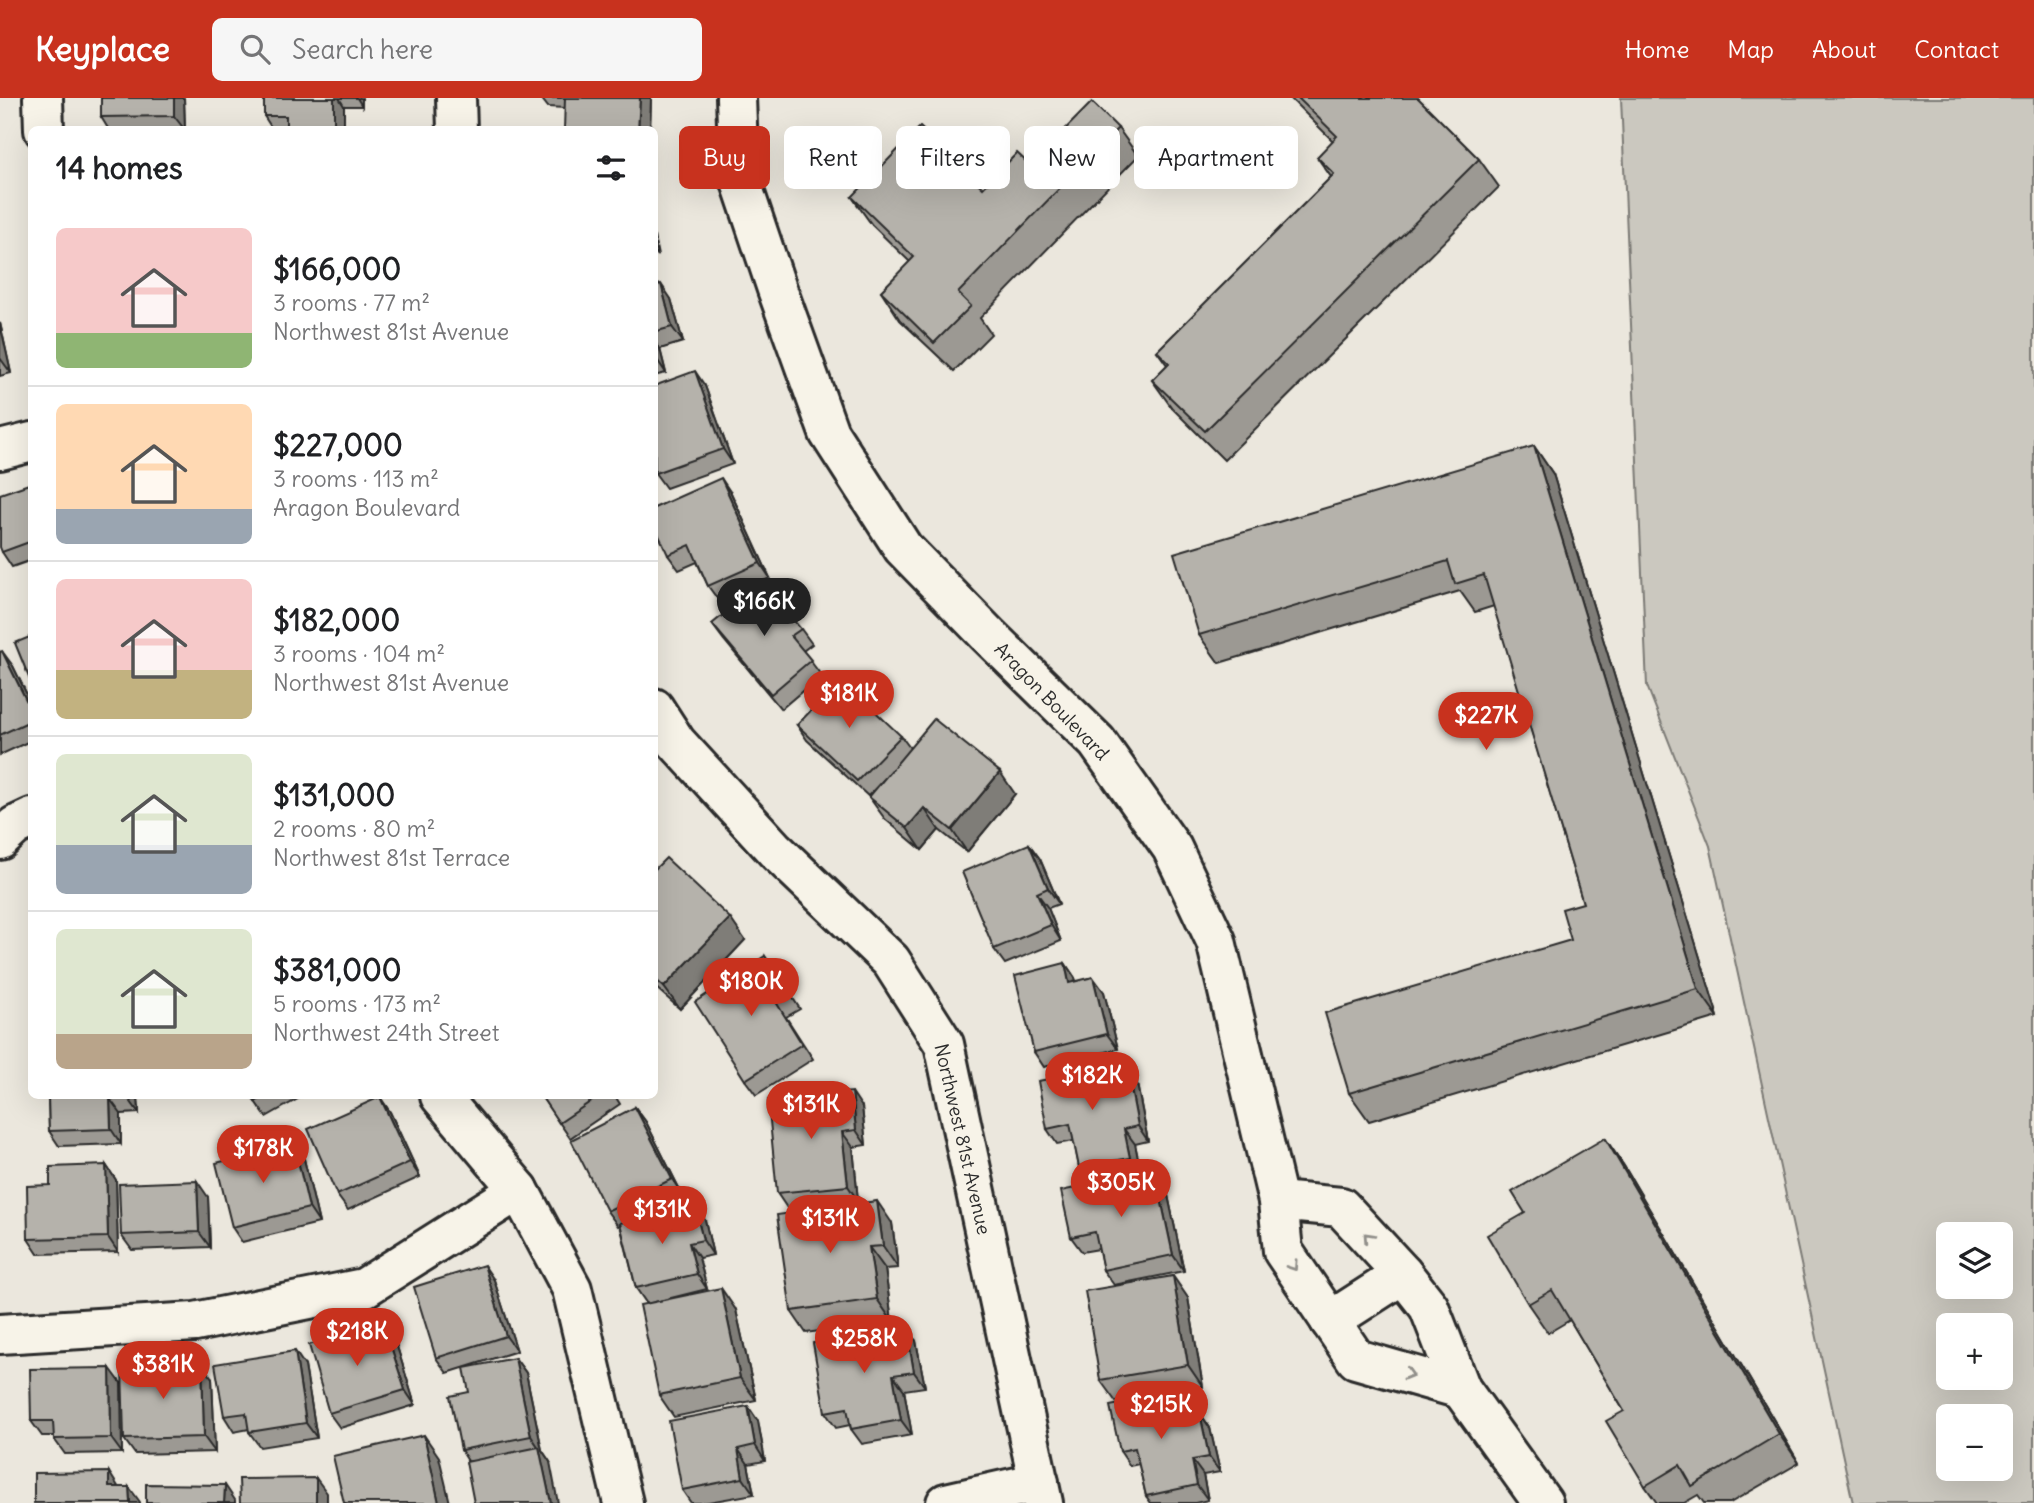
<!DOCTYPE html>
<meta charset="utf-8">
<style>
:root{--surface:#fff;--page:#f6f6f6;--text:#202124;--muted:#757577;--line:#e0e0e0;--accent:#c8321e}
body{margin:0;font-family:Delius,sans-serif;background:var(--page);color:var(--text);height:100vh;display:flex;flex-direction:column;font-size:26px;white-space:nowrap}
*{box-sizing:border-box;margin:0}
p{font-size:23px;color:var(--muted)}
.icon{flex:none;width:38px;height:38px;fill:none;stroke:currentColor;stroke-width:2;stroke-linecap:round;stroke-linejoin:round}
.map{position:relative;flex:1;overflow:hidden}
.sheet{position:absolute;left:28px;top:28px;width:630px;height:973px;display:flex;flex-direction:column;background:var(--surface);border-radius:10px;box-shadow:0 7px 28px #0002}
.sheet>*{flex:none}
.banner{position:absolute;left:679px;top:28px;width:665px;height:63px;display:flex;gap:14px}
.fabs{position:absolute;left:1936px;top:1124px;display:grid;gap:14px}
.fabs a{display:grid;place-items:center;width:77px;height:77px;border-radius:10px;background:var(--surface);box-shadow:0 7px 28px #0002;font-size:35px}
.price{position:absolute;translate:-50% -60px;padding:0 16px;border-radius:24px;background:var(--accent);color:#fff;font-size:23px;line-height:46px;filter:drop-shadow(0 2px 4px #0008)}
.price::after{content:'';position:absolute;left:50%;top:42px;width:21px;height:16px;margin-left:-10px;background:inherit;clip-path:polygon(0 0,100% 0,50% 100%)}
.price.selected{background:#222;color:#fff}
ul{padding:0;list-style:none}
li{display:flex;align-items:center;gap:21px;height:175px;padding:0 28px}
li+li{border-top:2px solid var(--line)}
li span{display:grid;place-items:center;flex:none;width:196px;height:140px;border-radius:10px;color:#555}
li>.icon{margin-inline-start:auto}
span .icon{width:84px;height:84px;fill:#fffc;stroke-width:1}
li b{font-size:30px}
h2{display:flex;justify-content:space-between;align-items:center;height:84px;padding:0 28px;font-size:30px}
.pill{padding:0 24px;border-radius:10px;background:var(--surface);box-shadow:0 7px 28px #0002;font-size:24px;line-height:63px}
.pill.selected{background:var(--accent);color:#fff}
header{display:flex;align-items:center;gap:42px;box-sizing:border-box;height:98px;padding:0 35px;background:var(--accent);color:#fff}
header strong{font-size:33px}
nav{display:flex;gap:38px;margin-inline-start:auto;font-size:24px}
.search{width:490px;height:63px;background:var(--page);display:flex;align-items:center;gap:18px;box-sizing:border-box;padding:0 24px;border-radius:10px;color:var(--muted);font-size:26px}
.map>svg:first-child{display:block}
.green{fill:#cbc8bf;stroke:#7b7a75;stroke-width:2;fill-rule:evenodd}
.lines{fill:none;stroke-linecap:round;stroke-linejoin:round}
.minor-casing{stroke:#2b2b2b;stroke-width:44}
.minor{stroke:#f7f3e8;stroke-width:38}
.wall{fill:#9c9993;stroke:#2b2b2b;stroke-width:2}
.shaded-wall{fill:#7f7d78;stroke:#2b2b2b;stroke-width:2}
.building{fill:#b5b2ab;stroke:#2b2b2b;stroke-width:2}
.oneway{stroke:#918f8a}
.labels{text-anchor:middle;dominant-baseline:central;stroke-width:5;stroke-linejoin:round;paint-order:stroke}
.street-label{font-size:19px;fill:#2b2b2b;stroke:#f7f3e8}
</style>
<header>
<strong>Keyplace</strong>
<div class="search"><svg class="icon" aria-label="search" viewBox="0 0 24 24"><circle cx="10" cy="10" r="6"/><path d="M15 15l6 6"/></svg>Search here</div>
<nav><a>Home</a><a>Map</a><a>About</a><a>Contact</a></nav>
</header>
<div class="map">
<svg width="2034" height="1405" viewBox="0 0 2034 1405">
<rect width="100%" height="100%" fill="#ebe7dd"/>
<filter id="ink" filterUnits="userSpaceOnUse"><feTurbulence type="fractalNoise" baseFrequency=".0143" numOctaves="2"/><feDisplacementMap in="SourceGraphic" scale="14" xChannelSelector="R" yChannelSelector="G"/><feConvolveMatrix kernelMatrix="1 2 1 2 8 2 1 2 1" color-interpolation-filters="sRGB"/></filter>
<g filter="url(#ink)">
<path class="green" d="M1621,0h413v1405h-181l-143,-657 -63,-160zM1948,1136h52v52h-52zM1948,1227h52v52h-52zM1948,1318h52v52h-52z"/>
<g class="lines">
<defs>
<g id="minor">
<polyline points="43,0 44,32"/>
<polyline points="456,0 457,32"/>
<polyline points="736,0 739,78 777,191 829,335 903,450 988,537 1097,644 1172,750 1216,843 1278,1103 1283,1153 1356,1261 1461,1291"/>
<polyline points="0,352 32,344"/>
<polyline points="654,610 676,644 775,752 891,863 944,946 1043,1405"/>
<polyline points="0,742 15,728 32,720"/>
<polyline points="440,998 519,1092 572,1191 623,1405"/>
<polyline points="1278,1103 1341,1109 1403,1176 1429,1209 1461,1291 1543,1405"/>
<polyline points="1330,1223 1403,1176"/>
<polyline points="0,1236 195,1224 364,1190 519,1092"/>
<polyline points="946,1405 1039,1384"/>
</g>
</defs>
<use href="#minor" class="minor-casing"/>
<use href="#minor" class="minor"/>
</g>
<g class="wall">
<polygon points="184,0 185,32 109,32 101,19"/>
<polygon points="264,0 362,0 362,8 344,8 344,32 273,32 264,18"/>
<polygon points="541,0 651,0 650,32 565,10 548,9"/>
<polygon points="1290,0 1418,0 1479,61 1499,89 1224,362 1172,310 1152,282 1167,267 1157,253 1331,79 1317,59 1333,43"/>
<polygon points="1118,30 1138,58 980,220 991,236 954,273 900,222 881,193 910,164 872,127 852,99 983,90 1030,67"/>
<polygon points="654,188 671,201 683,244 660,251 666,275 654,278"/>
<polygon points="0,225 11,275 0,278"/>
<polygon points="705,288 733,366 666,390 655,375"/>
<polygon points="1534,348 1553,376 1718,919 1369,1023 1349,995 1571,842 1583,805 1494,508 1475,514 1460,493 1219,565 1199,537"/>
<polygon points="32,385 32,462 12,469 2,454"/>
<polygon points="731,395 770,480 719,503 708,488 697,464 679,472 668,457"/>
<polygon points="712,526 801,531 812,546 803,553 821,577 781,611 723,541"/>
<polygon points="0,554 13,568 32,607 32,642 0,657"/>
<polygon points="797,627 901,638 910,650 1015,696 967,754 939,732 922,752 885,721 869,699 885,680 868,698 807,642"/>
<polygon points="1029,746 1040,761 1059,806 1048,810 1061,843 1005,866 994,851"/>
<polygon points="654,772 745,842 680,911 654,888"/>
<polygon points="765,858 800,911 786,919 813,961 756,997 745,982"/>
<polygon points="1065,865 1075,880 1076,883 1104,894 1118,951 1044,969 1034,954"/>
<polygon points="1136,981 1148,1043 1135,1046 1141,1075 1089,1084 1079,1069 1074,1043 1057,1046 1047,1031"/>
<polygon points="48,998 138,998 139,1015 121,1016 121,1046 59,1048 49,1033"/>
<polygon points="251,998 303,998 266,1019"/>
<polygon points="541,998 615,998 620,1006 570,1040"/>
<polygon points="380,999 390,1014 420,1079 348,1112 337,1097"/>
<polygon points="635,1009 646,1024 682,1096 627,1123 705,1122 713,1157 699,1160 707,1191 647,1206 636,1190 620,1127 618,1128 607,1113"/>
<polygon points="862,1009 866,1047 853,1049 858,1103 787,1110 777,1095"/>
<polygon points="1605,1040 1624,1068 1799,1365 1730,1405 1704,1405 1698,1397 1684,1405 1657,1405 1645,1388 1624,1313 1570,1222 1548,1235 1528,1206 1525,1115"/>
<polygon points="294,1046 304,1061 319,1125 242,1144 232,1129"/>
<polygon points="106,1067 116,1082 118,1154 38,1156 28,1141 50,1087"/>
<polygon points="1166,1088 1184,1173 1114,1187 1103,1172 1099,1151 1082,1154 1071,1139"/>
<polygon points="208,1099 210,1149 132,1152 121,1137"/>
<polygon points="892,1125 898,1170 885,1171 892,1223 806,1235 791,1213"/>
<polygon points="494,1182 517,1253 447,1275 436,1260"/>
<polygon points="1188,1200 1203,1289 1116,1304 1100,1282"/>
<polygon points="736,1212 756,1302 674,1319 659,1297"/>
<polygon points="383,1224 394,1239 415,1307 340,1330 329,1315"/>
<polygon points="916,1243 925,1289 904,1292 912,1337 862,1346 851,1331 850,1327 836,1330 825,1314"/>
<polygon points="515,1260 526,1275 542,1352 550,1364 468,1363 461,1352 469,1294"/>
<polygon points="305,1268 317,1340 260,1349 249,1334 249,1331 234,1334 224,1318"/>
<polygon points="212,1280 215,1354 135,1356 124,1341"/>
<polygon points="121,1285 122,1355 65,1356 54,1341 54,1338 42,1338 31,1323"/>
<polygon points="1187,1309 1188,1318 1200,1315 1210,1330 1220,1374 1203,1377 1208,1402 1195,1405 1151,1405 1146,1398 1139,1366 1130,1368 1120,1353"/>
<polygon points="758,1323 765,1363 748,1366 754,1396 703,1405 691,1405 682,1392"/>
</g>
<g class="shaded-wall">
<polygon points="174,0 184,0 185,32 174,18"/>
<polygon points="334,0 339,0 344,8 344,32 334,32"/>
<polygon points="357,0 362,0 362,8"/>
<polygon points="640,0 651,0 650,32 638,32"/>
<polygon points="654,138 658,158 654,153"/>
<polygon points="661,186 671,201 683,244 672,229"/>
<polygon points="0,225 11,275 0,260"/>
<polygon points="654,243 660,251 666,275 656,260 654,255"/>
<polygon points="695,273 705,288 733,366 723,351"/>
<polygon points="1534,348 1553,376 1718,919 1698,891"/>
<polygon points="721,380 731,395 770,480 760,465"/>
<polygon points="2,553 13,568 32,607 32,614"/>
<polygon points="1000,674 1015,696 967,754 952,732"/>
<polygon points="924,710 939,732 922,752 907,730"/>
<polygon points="1029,746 1040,761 1059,806 1048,790"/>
<polygon points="1037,795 1048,810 1061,843 1051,827"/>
<polygon points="730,820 745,842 680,911 664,889"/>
<polygon points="1065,865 1075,880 1080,900 1069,885"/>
<polygon points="1093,879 1104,894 1118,951 1107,936"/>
<polygon points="1126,966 1136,981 1148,1043 1138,1028"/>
<polygon points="852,994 862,1009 866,1047 856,1032"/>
<polygon points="128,998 138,998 139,1015 128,1000"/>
<polygon points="380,999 390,1014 420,1079 410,1064"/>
<polygon points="110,1001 121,1016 121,1046 111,1031"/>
<polygon points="635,1009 646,1024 682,1096 672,1081"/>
<polygon points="1124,1031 1135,1046 1141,1075 1130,1060"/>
<polygon points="842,1034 853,1049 858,1103 848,1088"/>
<polygon points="1605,1040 1624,1068 1799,1365 1779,1336"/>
<polygon points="294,1046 304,1061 319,1125 309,1110"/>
<polygon points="106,1067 116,1082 118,1154 108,1139"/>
<polygon points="1155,1073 1166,1088 1184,1173 1173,1157"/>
<polygon points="197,1083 208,1099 210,1149 199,1134"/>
<polygon points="877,1103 892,1125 898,1170 883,1148"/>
<polygon points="694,1107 705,1122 713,1157 703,1142"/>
<polygon points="689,1145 699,1160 707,1191 697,1176"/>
<polygon points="869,1149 885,1171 892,1223 877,1201"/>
<polygon points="484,1167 494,1182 517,1253 506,1238"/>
<polygon points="1173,1178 1188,1200 1203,1289 1188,1267"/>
<polygon points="721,1190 736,1212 756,1302 740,1280"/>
<polygon points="383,1224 394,1239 415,1307 405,1292"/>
<polygon points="906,1228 916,1243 925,1289 914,1274"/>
<polygon points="295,1253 305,1268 317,1340 306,1325"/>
<polygon points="515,1260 526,1275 542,1352 550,1364 558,1405 551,1405 539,1350 531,1338"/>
<polygon points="202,1265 212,1280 215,1354 204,1339"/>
<polygon points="110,1270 121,1285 122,1355 111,1340"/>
<polygon points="893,1277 904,1292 912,1337 901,1322"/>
<polygon points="1176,1294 1187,1309 1192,1334 1181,1319"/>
<polygon points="748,1308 758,1323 765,1363 755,1347"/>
<polygon points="1200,1315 1210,1330 1220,1374 1209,1359"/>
<polygon points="424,1337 439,1359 450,1405 439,1405"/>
<polygon points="738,1351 748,1366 754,1396 743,1380"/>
<polygon points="1192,1362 1203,1377 1208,1402 1197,1387"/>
<polygon points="109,1374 119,1390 109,1389"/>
<polygon points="316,1380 327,1395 327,1405 316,1405"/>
<polygon points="225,1387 235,1402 235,1405 224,1405"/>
<polygon points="129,1389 140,1404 140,1405 130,1405"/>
</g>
<g class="building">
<polygon points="101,0 174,0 174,18 101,19"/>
<polygon points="264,0 334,0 334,32 286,32 286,18 264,18"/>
<polygon points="565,0 640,0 638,32 564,32"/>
<polygon points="1298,0 1418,0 1479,61 1205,333 1152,282 1169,265 1157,253 1334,76 1317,59 1337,38"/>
<polygon points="1092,4 1118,30 958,195 971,208 934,245 881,193 914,159 852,99 920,29 983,90 1017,55 1030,67"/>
<polygon points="661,186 672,229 654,234 654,188"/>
<polygon points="695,273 723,351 655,375 654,288"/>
<polygon points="1534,348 1698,891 1349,995 1325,915 1571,842 1562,811 1583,805 1484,477 1455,486 1448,463 1199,537 1174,455"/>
<polygon points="721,380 760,465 708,488 690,447 668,457 654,427 654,410"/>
<polygon points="32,385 32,443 2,454 0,449 0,396"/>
<polygon points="762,485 801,531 791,538 811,562 771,596 712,526"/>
<polygon points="32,538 32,587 15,545"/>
<polygon points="2,553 32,614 32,622 0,637 0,554"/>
<polygon points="841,581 901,638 857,683 797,627"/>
<polygon points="934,621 1000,674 952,732 924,710 907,730 869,699"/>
<polygon points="1029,746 1048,790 1037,795 1051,827 994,851 962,774"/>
<polygon points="666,760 730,820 664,889 654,880 654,772"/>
<polygon points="765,858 789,895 776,904 802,946 745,982 695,904"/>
<polygon points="1065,865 1069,885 1093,879 1107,936 1034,954 1015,878"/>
<polygon points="1126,966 1138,1028 1124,1031 1130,1060 1079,1069 1070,1026 1047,1031 1038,983"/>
<polygon points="852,994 856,1032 842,1034 848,1088 777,1095 768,1002"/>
<polygon points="48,998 128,998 128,1000 110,1001 111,1031 49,1033"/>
<polygon points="251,998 266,998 255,1004"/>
<polygon points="541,998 599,998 559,1025"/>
<polygon points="380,999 410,1064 337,1097 308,1031"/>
<polygon points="635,1009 672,1081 607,1113 571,1042"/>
<polygon points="1605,1040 1779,1336 1692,1388 1680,1367 1645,1388 1606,1323 1624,1313 1552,1192 1528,1206 1487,1137 1525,1115 1512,1094"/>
<polygon points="294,1046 309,1110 232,1129 216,1065"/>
<polygon points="106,1067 108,1139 28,1141 27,1088 50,1087 50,1069"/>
<polygon points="1155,1073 1173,1157 1103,1172 1095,1134 1071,1139 1061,1093"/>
<polygon points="197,1083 199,1134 121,1137 119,1086"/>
<polygon points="877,1103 883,1148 869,1149 877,1201 791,1213 777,1117"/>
<polygon points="694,1107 703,1142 689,1145 697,1176 636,1190 620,1125"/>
<polygon points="484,1167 506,1238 436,1260 414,1189"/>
<polygon points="1173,1178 1188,1267 1100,1282 1085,1193"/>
<polygon points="721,1190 740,1280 659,1297 640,1207"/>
<polygon points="383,1224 405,1292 329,1315 309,1247"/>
<polygon points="906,1228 914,1274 893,1277 901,1322 851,1331 847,1310 825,1314 813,1245"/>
<polygon points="295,1253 306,1325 249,1334 246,1315 224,1318 215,1266"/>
<polygon points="515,1260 531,1338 461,1352 450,1298 469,1294 464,1270"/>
<polygon points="202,1265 204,1339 124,1341 122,1268"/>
<polygon points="110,1270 111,1340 54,1341 53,1323 31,1323 30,1271"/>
<polygon points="1176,1294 1181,1319 1200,1315 1209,1359 1192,1362 1197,1387 1146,1398 1135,1350 1120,1353 1110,1308"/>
<polygon points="748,1308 755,1347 738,1351 743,1380 682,1392 669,1323"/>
<polygon points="424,1337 439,1405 344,1405 333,1358"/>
<polygon points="539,1349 551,1405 474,1405 466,1364"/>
<polygon points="109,1374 109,1389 129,1389 130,1405 34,1405 34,1375"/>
<polygon points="316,1380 316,1405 240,1405 239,1381"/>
<polygon points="146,1386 225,1387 224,1405 146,1405"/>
</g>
<defs><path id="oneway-chevron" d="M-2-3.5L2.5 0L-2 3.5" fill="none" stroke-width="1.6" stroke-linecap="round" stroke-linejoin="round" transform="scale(1.75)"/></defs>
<g class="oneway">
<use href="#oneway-chevron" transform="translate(1368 1139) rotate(-133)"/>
<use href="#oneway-chevron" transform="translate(1293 1168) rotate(56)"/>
<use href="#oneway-chevron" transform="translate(1409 1276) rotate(16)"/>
</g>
</g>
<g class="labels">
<g class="street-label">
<text transform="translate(1052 603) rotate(46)">Aragon Boulevard</text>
<text transform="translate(963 1041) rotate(77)">Northwest 81st Avenue</text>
</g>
</g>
</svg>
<div class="fabs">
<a><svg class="icon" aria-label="layers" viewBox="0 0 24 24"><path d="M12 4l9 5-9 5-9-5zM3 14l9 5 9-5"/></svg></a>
<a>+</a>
<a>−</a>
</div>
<b class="price selected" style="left:764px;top:540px">$166K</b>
<b class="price" style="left:849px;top:632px">$181K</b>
<b class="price" style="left:1486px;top:654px">$227K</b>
<b class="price" style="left:751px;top:920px">$180K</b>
<b class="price" style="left:1092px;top:1014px">$182K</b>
<b class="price" style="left:811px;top:1043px">$131K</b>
<b class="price" style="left:263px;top:1087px">$178K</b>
<b class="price" style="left:1121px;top:1121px">$305K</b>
<b class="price" style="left:662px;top:1148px">$131K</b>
<b class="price" style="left:830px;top:1157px">$131K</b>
<b class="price" style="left:357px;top:1270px">$218K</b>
<b class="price" style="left:864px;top:1277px">$258K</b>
<b class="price" style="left:163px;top:1303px">$381K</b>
<b class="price" style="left:1161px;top:1343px">$215K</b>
<div class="banner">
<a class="pill selected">Buy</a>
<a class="pill">Rent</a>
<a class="pill">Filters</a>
<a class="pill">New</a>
<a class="pill">Apartment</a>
</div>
<section class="sheet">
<h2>14 homes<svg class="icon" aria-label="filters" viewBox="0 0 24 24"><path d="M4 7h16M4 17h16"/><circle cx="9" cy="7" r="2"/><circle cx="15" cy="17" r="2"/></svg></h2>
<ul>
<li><span style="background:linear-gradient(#f6c9c9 75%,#8fb573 0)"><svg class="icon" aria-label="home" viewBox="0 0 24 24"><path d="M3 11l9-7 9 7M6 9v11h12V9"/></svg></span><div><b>$166,000</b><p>3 rooms · 77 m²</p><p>Northwest 81st Avenue</p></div></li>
<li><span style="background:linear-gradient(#ffd9b3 75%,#9aa5b1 0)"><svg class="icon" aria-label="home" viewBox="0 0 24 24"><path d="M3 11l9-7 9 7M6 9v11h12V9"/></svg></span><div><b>$227,000</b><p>3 rooms · 113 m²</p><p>Aragon Boulevard</p></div></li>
<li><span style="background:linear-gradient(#f6c9c9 65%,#c2b280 0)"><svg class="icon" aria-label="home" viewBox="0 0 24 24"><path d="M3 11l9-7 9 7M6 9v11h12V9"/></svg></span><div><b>$182,000</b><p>3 rooms · 104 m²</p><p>Northwest 81st Avenue</p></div></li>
<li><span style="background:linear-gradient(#dfe7d0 65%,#9aa5b1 0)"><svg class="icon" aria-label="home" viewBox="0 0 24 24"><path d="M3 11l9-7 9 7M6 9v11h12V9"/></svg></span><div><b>$131,000</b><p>2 rooms · 80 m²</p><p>Northwest 81st Terrace</p></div></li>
<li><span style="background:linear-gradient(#dfe7d0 75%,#b9a48a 0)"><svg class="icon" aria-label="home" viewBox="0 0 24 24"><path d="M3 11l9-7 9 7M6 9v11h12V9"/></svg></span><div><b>$381,000</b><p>5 rooms · 173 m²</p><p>Northwest 24th Street</p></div></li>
</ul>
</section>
</div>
